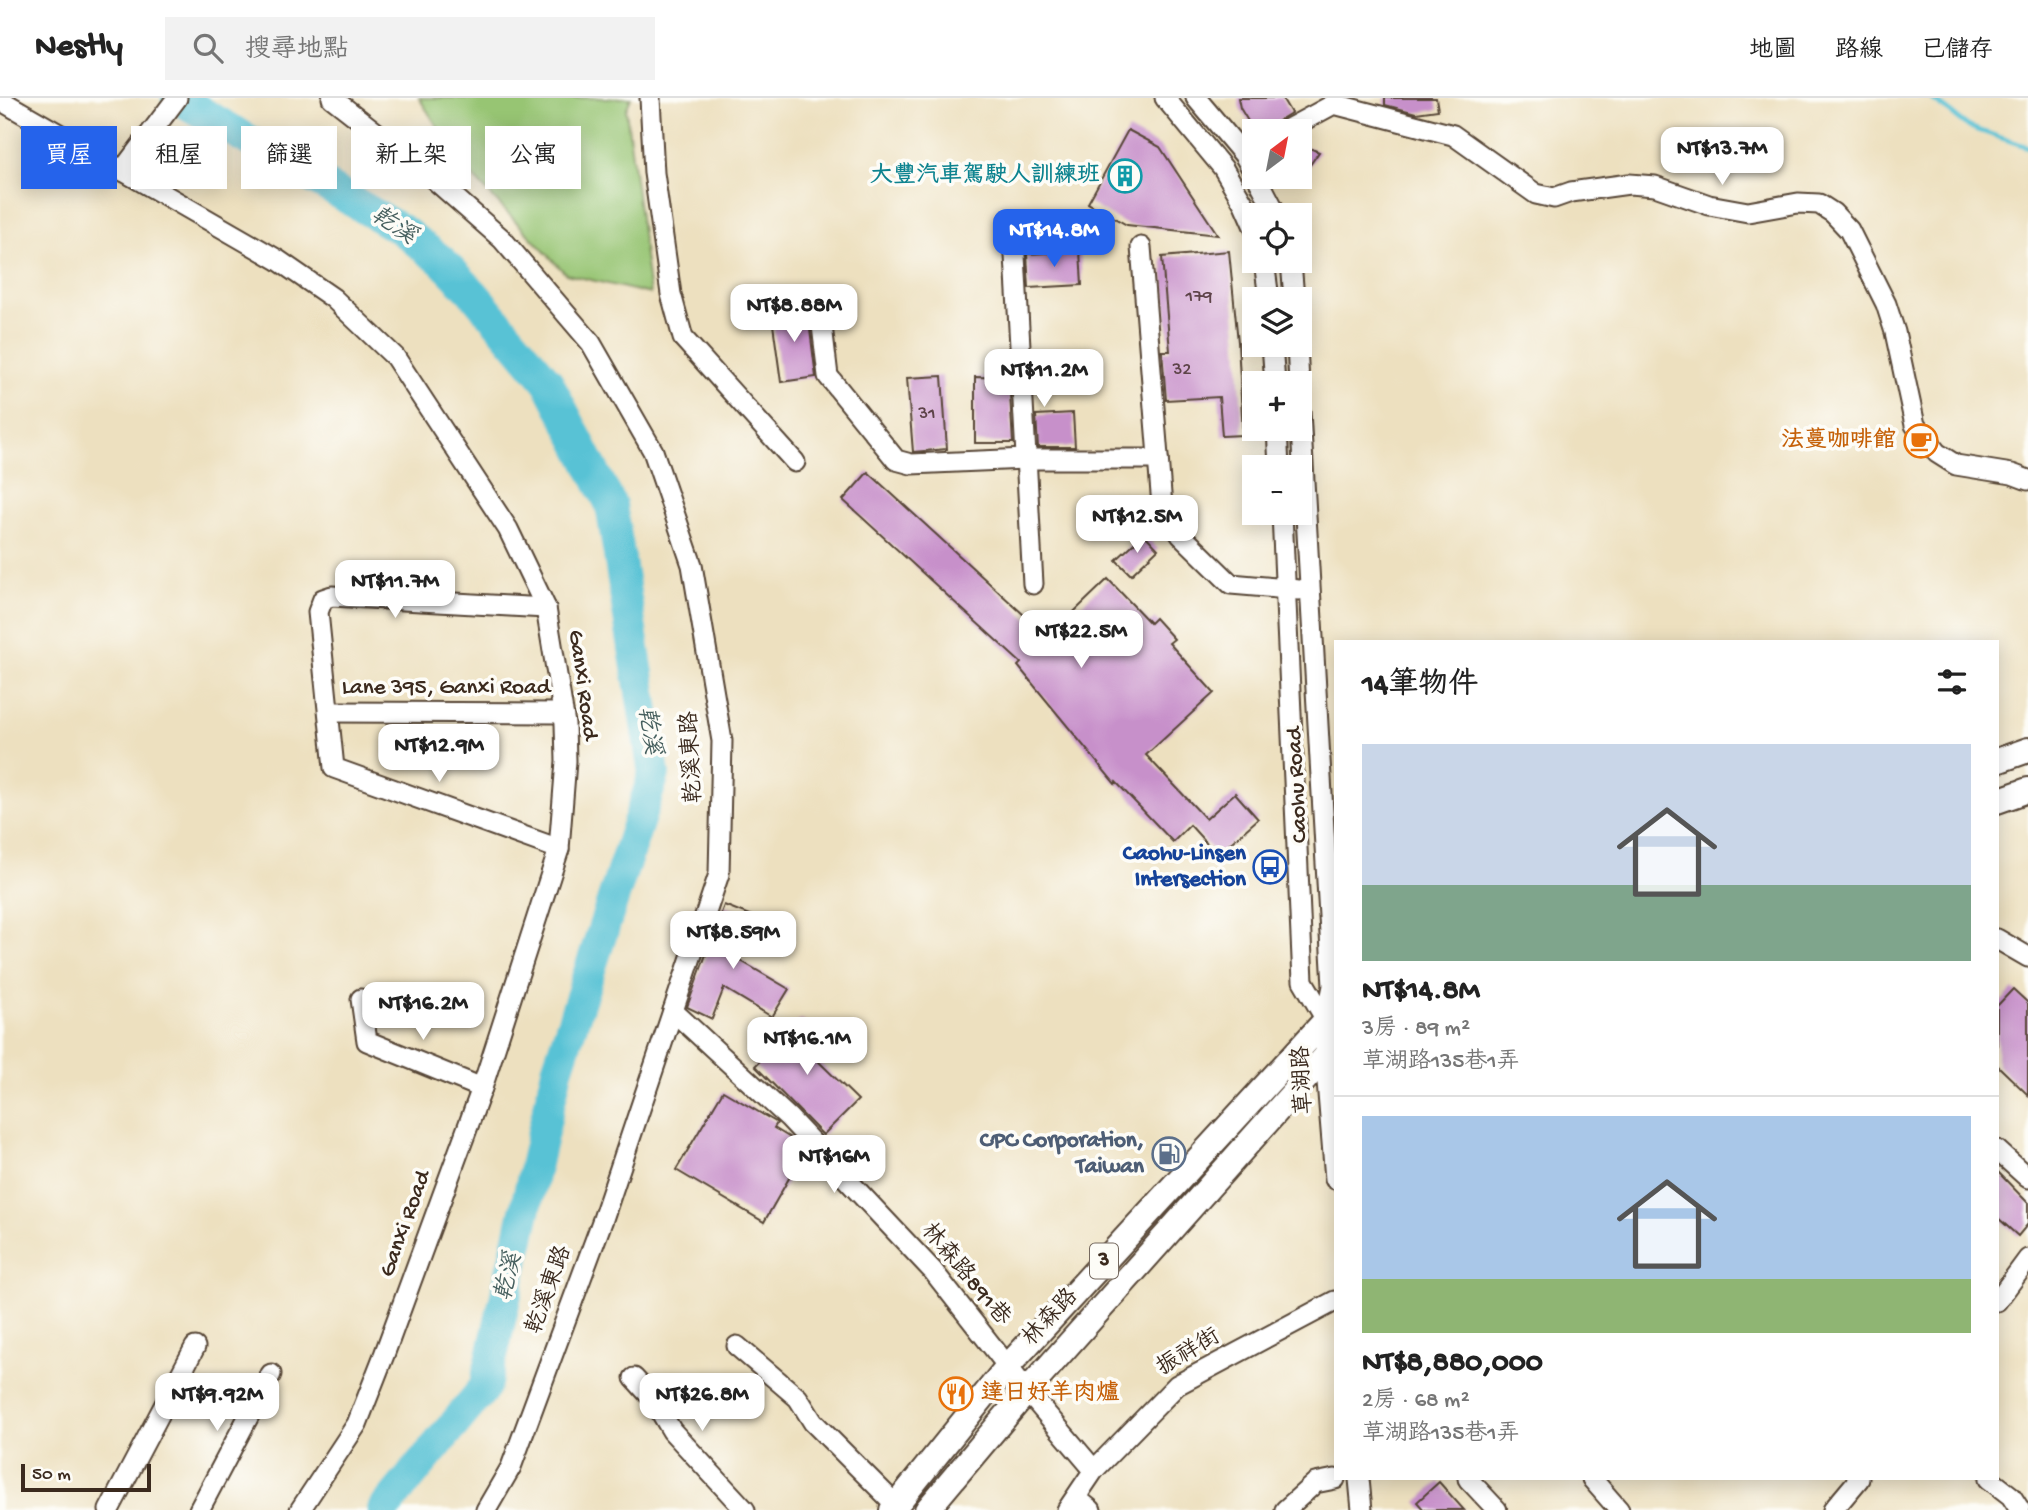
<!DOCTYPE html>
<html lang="zh-TW">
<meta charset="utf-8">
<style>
:root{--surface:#fff;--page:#f2f2f2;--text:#222;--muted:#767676;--line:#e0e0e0;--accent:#2563eb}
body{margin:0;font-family:"Gochi Hand","LXGW WenKai TC",sans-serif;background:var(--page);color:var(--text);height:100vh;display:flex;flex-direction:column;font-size:26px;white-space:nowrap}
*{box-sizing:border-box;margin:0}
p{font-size:23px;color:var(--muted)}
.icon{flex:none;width:38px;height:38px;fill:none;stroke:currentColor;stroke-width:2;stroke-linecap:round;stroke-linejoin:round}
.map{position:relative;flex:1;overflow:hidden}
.drawer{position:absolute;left:1334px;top:542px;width:665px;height:840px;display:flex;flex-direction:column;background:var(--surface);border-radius:0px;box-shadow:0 4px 18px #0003}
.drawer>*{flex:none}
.hud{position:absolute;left:21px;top:28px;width:665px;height:63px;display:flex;gap:14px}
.needle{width:46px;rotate:32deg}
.buttons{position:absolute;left:1242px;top:21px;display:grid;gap:14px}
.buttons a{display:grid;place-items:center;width:70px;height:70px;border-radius:0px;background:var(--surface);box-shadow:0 4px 18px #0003;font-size:35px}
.scale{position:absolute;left:21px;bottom:18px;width:130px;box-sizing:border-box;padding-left:7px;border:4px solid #3b2a1e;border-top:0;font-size:19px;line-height:24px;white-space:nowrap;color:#3b2a1e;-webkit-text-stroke:5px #fdfcf7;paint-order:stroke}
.price{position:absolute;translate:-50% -60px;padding:0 16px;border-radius:14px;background:#fff;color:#222;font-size:23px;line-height:46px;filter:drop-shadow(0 2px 4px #0008)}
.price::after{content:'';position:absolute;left:50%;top:42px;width:21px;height:16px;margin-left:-10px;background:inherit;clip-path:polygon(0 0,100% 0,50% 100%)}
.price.selected{background:var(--accent);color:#fff}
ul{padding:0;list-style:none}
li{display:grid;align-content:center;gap:14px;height:371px;padding:0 28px}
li+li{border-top:2px solid var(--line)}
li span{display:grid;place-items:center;height:217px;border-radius:0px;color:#555}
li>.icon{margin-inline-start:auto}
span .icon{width:126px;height:126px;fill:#fffc;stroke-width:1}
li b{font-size:30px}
h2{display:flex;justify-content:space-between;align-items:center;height:84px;padding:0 28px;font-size:30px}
.tag{padding:0 24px;border-radius:0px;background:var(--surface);box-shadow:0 4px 18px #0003;font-size:24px;line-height:63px}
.tag.selected{background:var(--accent);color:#fff}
header{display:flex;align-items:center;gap:42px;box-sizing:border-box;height:98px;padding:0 35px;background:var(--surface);border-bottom:2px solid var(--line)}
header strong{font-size:33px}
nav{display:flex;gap:38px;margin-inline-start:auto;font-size:24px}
.search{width:490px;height:63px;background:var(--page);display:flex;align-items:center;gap:18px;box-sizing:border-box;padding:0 24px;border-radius:0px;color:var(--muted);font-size:26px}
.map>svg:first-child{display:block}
.green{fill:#97c573;stroke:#697848;stroke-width:2}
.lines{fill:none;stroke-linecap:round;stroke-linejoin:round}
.stream{stroke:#59c2d5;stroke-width:5}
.river{stroke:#59c2d5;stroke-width:32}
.building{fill:#c790ca}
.minor-casing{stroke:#564536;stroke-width:23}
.major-casing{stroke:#564536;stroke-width:28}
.minor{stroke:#fff;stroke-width:19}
.major{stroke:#fff;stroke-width:24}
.labels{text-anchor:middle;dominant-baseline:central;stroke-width:7;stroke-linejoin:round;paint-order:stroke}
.number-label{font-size:19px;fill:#5e4449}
.shield{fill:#fdfcf7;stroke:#75695f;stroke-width:2}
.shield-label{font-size:21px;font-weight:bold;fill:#3b2a1e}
.culture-label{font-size:23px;font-weight:bold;fill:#0d838f;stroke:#fdfcf7;text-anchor:end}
.food-label{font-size:23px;font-weight:bold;fill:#c56008;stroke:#fdfcf7;text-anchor:end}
.street-label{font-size:23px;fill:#3b2a1e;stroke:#fdfcf7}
.transit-label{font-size:23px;font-weight:bold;fill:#164399;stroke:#fdfcf7;text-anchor:end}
.service-label{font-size:23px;font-weight:bold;fill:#4e5e75;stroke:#fdfcf7;text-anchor:end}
.water-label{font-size:24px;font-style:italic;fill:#465f5e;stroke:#fdfcf7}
</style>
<header>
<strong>Nestly</strong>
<div class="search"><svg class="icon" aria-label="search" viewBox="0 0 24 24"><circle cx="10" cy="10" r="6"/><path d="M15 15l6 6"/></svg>搜尋地點</div>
<nav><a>地圖</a><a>路線</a><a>已儲存</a></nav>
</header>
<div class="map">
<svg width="2028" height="1412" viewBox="0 0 2028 1412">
<rect width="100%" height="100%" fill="#fdfcf7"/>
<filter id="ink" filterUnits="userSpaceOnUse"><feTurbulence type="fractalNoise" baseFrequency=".0143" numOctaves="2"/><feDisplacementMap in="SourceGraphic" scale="14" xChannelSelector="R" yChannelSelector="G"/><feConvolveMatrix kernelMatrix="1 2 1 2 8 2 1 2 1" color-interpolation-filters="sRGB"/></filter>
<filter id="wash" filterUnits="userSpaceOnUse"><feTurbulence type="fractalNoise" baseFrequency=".00686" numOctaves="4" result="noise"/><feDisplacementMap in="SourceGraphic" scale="28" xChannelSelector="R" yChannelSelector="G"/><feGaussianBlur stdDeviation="1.57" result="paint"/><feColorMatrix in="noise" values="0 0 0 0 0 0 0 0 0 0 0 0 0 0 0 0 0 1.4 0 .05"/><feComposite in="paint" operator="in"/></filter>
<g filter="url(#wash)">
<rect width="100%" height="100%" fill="#ede0bf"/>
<polygon class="green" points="419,0 631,0 626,12 650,196 566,176 462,67"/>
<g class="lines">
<polyline class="stream" points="1931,0 1969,29 2028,49"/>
<polyline class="river" points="177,0 403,133 442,163 475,197 548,284 611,407 654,676 557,972 485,1289 383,1412"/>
</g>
<g id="blocks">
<g class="building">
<polygon points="1238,0 1282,0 1291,15 1278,23 1272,33 1254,33 1240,10"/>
<polygon points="1385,0 1436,0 1438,12 1416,15 1385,7"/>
<polygon points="1128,32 1160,49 1218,137 1127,127 1088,105"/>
<polygon points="1300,46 1319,54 1300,81"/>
<polygon points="1080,153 1082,187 1029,190 1027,156"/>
<polygon points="1229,153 1238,244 1243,337 1222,338 1219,299 1166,302 1162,253 1170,253 1162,159"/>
<polygon points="807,208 816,279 781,284 771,212"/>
<polygon points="942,278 947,351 913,354 907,280"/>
<polygon points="975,279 1009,280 1013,345 975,345"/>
<polygon points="1073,315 1075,349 1038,349 1036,317"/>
<polygon points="868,374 1048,539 1108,481 1150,525 1155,520 1174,541 1169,545 1214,595 1146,657 1206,721 1235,695 1258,721 1217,757 1190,727 1173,744 1116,684 1115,686 1018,568 1021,565 843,402"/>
<polygon points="1144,436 1158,451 1131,477 1116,462"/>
<polygon points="724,807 752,818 736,860 789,891 772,919 724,890 712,921 687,909"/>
<polygon points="2013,891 2028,905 2028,997 1997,967 1997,908"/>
<polygon points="801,921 831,950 818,963 858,1002 823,1037 755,968"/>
<polygon points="723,993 774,1023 777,1025 774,1030 792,1041 804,1054 764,1124 676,1072"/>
<polygon points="1997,1073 2028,1105 2028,1126 2018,1138 1997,1119"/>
<polygon points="1439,1384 1464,1412 1424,1412 1417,1404"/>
</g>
</g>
</g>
<g filter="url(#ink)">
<use href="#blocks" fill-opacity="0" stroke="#564536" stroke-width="2"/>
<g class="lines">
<defs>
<g id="minor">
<polyline points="332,0 419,68 502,141 591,245 653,353 692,467 722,643 719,776 603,1121 511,1369 486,1412"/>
<polyline points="650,0 654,75 671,196 683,240 795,364"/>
<polyline points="1165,0 1223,70 1244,106 1255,131"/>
<polyline points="1196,0 1244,57 1255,76"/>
<polyline points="0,2 278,162 333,200 395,259 508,431 546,510 565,626 566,663 559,751 482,990 384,1257 357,1326 300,1412"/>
<polyline points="1284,33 1334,6 1453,37 1536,96 1554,100 1571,94 1629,86 1655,88 1709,107 1748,114 1798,105 1819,106 1833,115 1849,132 1886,206 1895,234 1915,327 1937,355 1956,367 2012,376 2028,382"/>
<polyline points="122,73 177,0"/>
<polyline points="1257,79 1277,117"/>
<polyline points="1014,139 1033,486"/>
<polyline points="1141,149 1162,408 1181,437 1231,486 1299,492"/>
<polyline points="1264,163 1269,201"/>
<polyline points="1291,163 1294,201"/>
<polyline points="821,219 828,278 896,362 911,366 1026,361 1158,361"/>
<polyline points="1272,247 1275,285"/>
<polyline points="1297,247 1299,285"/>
<polyline points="1300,313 1333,888 1326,922 1325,959 1335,1081"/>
<polyline points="1277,331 1279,369"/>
<polyline points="1282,415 1303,883 1326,922"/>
<polyline points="546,510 332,498 323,501 318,514 334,670 559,751"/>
<polyline points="329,614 563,615"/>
<polyline points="1997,841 2028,859"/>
<polyline points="361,901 367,943 482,990"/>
<polyline points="673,913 789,1020 933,1173 1027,1293 1094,1372"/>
<polyline points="1997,1052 2028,1080"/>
<polyline points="1997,1203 2028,1161"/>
<polyline points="737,1248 798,1300 813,1324 896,1407"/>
<polyline points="634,1280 653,1301 672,1333 745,1412"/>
<polyline points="1359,1381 1362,1412"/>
<polyline points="1468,1381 1497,1412"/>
<polyline points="1592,1381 1619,1412"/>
<polyline points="1989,1381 2011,1398 2020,1412"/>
<polyline points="1076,1400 1091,1412"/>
<polyline points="109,1412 195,1249"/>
<polyline points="199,1412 271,1276"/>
<polyline points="1067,1412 1094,1372 1177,1287 1335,1203"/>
<polyline points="1285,1412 1315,1385 1335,1381"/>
<polyline points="1833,1412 1859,1381"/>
</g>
<g id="major">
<polyline points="1997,663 2028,652"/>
<polyline points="1997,703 2028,692"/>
<polyline points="892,1412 1008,1268 1326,922 1335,916"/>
<polyline points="927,1412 1027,1293 1325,959 1335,953"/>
</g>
</defs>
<use href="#minor" class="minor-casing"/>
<use href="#major" class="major-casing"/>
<use href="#minor" class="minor"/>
<use href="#major" class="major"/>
</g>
</g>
<defs>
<symbol id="building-ring" viewBox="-11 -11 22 22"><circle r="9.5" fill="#fdfcf7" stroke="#0f9aa8" stroke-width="1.5"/><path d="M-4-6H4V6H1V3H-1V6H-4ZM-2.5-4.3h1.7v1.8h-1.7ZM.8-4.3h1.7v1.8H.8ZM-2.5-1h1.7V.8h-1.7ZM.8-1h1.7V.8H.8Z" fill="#0f9aa8"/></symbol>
<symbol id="cafe-ring" viewBox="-11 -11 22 22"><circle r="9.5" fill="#fdfcf7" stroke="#e8710a" stroke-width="1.5"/><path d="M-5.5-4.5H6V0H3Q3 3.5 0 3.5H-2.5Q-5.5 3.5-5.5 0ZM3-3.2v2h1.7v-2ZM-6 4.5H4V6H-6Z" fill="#e8710a"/></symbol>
<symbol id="bus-ring" viewBox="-11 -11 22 22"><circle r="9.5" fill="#fdfcf7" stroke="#1a4fb4" stroke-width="1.5"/><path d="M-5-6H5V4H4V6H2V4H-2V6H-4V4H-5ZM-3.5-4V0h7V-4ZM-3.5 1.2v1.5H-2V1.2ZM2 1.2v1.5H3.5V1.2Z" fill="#1a4fb4"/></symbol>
<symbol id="fuel-ring" viewBox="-11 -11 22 22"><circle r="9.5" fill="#fdfcf7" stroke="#5c6f8a" stroke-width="1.5"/><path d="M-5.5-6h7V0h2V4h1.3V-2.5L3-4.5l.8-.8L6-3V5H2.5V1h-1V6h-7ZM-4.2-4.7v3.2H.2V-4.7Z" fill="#5c6f8a"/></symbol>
<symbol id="restaurant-ring" viewBox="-11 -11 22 22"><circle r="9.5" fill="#fdfcf7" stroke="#e8710a" stroke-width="1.5"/><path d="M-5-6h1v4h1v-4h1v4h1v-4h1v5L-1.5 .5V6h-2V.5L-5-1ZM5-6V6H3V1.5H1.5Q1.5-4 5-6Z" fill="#e8710a"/></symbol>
</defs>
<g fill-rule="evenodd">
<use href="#building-ring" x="1106" y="59" width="38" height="38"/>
<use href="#cafe-ring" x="1902" y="324" width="38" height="38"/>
<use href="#bus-ring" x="1251" y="750" width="38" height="38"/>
<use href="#fuel-ring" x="1150" y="1037" width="38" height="38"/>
<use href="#restaurant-ring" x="937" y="1277" width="38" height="38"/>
</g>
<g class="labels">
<g class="number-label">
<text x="1199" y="199">179</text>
<text x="1182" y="272">32</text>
<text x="927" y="316">31</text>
</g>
<rect class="shield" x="1090" y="1145.5" width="28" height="35" rx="5"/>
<g class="shield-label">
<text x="1104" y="1163">3</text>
</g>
<g class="culture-label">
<text x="1100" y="78">大豐汽車駕駛人訓練班</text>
</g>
<g class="food-label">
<text x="1896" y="343">法蔓咖啡館</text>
<text x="981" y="1296" text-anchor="start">達日好羊肉爐</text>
</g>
<g class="street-label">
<text transform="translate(582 587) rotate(82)">Ganxi Road</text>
<text x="446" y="590">Lane 395, Ganxi Road</text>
<text transform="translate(693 659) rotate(-93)">乾溪東路</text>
<text transform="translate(1298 687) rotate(-93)">Caohu Road</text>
<text transform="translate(1304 982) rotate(-93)">草湖路</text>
<text transform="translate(406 1126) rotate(-70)">Ganxi Road</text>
<text transform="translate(965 1177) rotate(50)">林森路891巷</text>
<text transform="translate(550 1192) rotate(-70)">乾溪東路</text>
<text transform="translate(1051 1220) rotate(-47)">林森路</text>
<text transform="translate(1189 1255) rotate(-31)">振祥街</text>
</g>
<g class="transit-label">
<text x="1246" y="756">Caohu-Linsen<tspan x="1246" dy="26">Intersection</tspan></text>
</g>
<g class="service-label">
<text x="1144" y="1043">CPC Corporation,<tspan x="1144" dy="26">Taiwan</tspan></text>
</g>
<g class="water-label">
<text transform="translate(393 129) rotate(33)">乾溪</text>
<text transform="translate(648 633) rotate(81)">乾溪</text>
<text transform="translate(510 1179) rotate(-77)">乾溪</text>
</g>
</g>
</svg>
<div class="buttons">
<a><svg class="needle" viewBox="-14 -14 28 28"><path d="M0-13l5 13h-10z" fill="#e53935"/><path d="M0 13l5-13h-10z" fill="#767676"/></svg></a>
<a><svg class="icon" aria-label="locate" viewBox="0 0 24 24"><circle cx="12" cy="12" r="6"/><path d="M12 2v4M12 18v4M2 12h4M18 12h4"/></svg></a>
<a><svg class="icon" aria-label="layers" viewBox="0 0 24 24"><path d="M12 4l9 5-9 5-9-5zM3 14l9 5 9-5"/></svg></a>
<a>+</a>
<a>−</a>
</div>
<div class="scale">50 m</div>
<b class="price" style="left:1722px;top:89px">NT$13.7M</b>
<b class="price selected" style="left:1054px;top:171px">NT$14.8M</b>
<b class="price" style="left:794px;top:246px">NT$8.88M</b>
<b class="price" style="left:1044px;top:311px">NT$11.2M</b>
<b class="price" style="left:1137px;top:457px">NT$12.5M</b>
<b class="price" style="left:395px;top:522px">NT$11.7M</b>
<b class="price" style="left:1081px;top:572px">NT$22.5M</b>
<b class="price" style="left:439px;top:686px">NT$12.9M</b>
<b class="price" style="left:733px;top:873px">NT$8.59M</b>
<b class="price" style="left:423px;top:944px">NT$16.2M</b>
<b class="price" style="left:807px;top:979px">NT$16.1M</b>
<b class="price" style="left:834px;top:1097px">NT$16M</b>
<b class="price" style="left:217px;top:1335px">NT$9.92M</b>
<b class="price" style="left:702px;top:1335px">NT$26.8M</b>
<div class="hud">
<a class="tag selected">買屋</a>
<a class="tag">租屋</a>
<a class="tag">篩選</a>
<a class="tag">新上架</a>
<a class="tag">公寓</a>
</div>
<section class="drawer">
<h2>14筆物件<svg class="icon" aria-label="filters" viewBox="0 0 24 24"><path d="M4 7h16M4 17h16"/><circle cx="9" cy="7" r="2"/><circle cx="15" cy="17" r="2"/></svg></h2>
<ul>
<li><span style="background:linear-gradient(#c9d6e8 65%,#7fa58c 0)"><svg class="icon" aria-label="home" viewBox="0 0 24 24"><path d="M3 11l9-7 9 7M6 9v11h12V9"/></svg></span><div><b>NT$14.8M</b><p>3房 · 89 m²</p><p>草湖路135巷1弄</p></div></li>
<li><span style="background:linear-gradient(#a9c7e8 75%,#8fb573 0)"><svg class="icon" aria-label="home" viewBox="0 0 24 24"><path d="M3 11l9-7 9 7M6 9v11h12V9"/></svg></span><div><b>NT$8,880,000</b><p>2房 · 68 m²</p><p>草湖路135巷1弄</p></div></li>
</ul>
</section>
</div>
